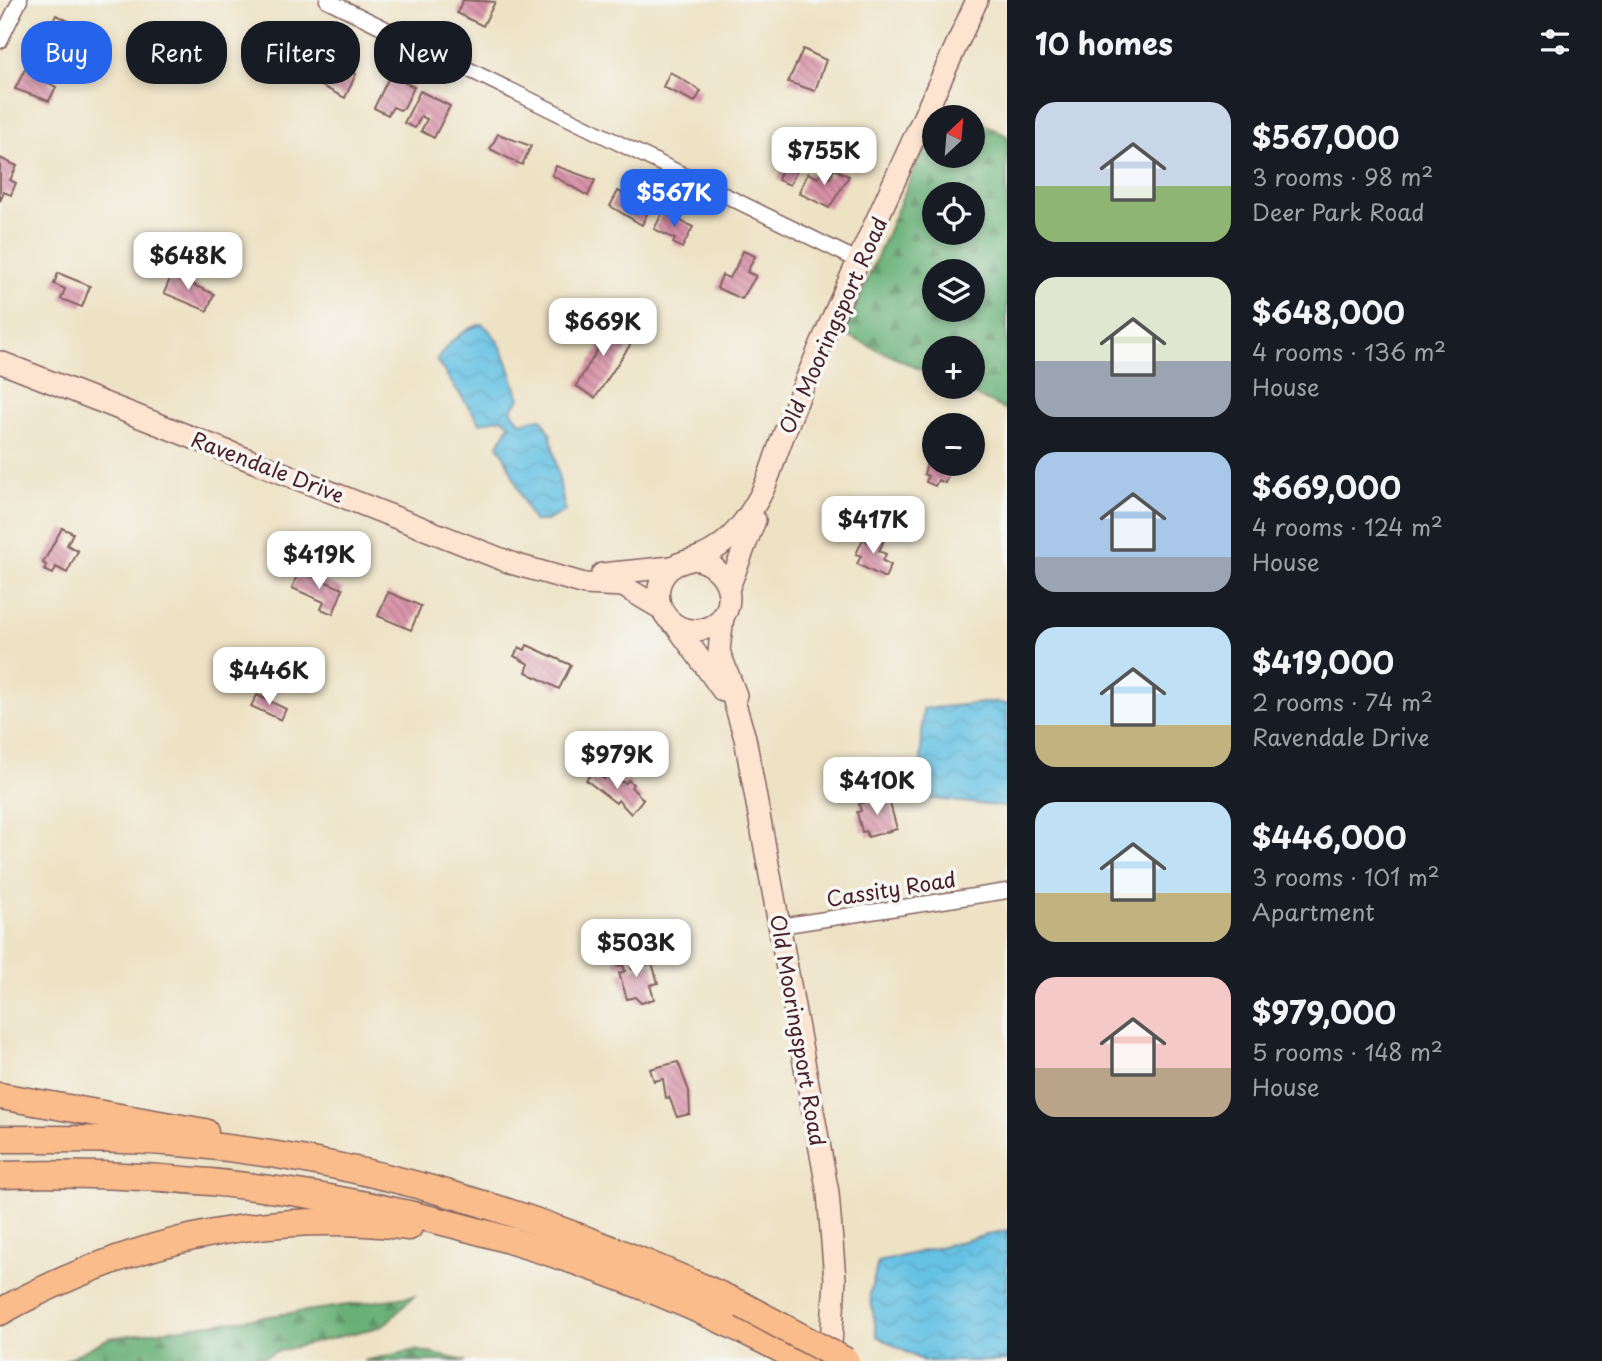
<!DOCTYPE html>
<meta charset="utf-8">
<style>
:root{--surface:#171b24;--page:#20242c;--text:#f1f3f6;--muted:#9ea1a6;--accent:#2563eb}
body{margin:0;font-family:"Playpen Sans",sans-serif;background:var(--page);color:var(--text);height:100vh;display:flex;flex-direction:column;font-size:26px;white-space:nowrap}
*{box-sizing:border-box;margin:0}
p{font-size:23px;color:var(--muted)}
.icon{flex:none;width:38px;height:38px;fill:none;stroke:currentColor;stroke-width:2;stroke-linecap:round;stroke-linejoin:round}
.map{position:relative;flex:1;overflow:hidden}
.sheet{display:flex;flex-direction:column;background:var(--surface);width:595px}
.sheet>*{flex:none}
.banner{position:absolute;left:21px;top:21px;width:665px;height:63px;display:flex;gap:14px}
.needle{width:46px;rotate:26deg}
.tools{position:absolute;left:922px;top:105px;display:grid;gap:14px}
.tools a{display:grid;place-items:center;width:63px;height:63px;border-radius:50%;background:var(--surface);box-shadow:0 4px 10px #0003;font-size:35px}
.price{position:absolute;translate:-50% -60px;padding:0 16px;border-radius:14px;background:#fff;color:#222;font-size:23px;line-height:46px;filter:drop-shadow(0 2px 4px #0008)}
.price::after{content:'';position:absolute;left:50%;top:42px;width:21px;height:16px;margin-left:-10px;background:inherit;clip-path:polygon(0 0,100% 0,50% 100%)}
.price.current{background:var(--accent);color:#fff}
ul{padding:0;list-style:none}
li{display:flex;align-items:center;gap:21px;height:175px;padding:0 28px}
li span{display:grid;place-items:center;flex:none;width:196px;height:140px;border-radius:21px;color:#555}
li>.icon{margin-inline-start:auto}
span .icon{width:84px;height:84px;fill:#fffc;stroke-width:1}
li b{font-size:30px}
h2{display:flex;justify-content:space-between;align-items:center;height:84px;padding:0 28px;font-size:30px}
.tag{padding:0 24px;border-radius:28px;background:var(--surface);box-shadow:0 4px 10px #0003;font-size:24px;line-height:63px}
.tag.current{background:var(--accent);color:#fff}
main{display:flex;flex:1;min-height:0}
.map>svg:first-child{display:block}
.forest{fill:url(#forest-firs);stroke:#596851;stroke-width:2;fill-rule:evenodd}
.water{fill:url(#water-waves);stroke:#587088;stroke-width:2}
.building{fill:url(#building-back-hatch)}
.lines{fill:none;stroke-linecap:round;stroke-linejoin:round}
.street-casing{stroke:#836361;stroke-width:17}
.secondary-casing{stroke:#836361;stroke-width:24}
.highway-casing{stroke:#836361;stroke-width:29}
.street{stroke:#fff;stroke-width:14}
.secondary{stroke:#fde4d1;stroke-width:21}
.highway{stroke:#fabc8b;stroke-width:26}
.highway-bridge-casing{stroke:#836361;stroke-width:29;stroke-linecap:butt}
.highway-bridge{stroke:#fabc8b;stroke-width:26}
.labels{text-anchor:middle;dominant-baseline:central;stroke-width:7;stroke-linejoin:round;paint-order:stroke}
.street-label{font-size:21px;fill:#4a1f2b;stroke:#f6f6f2}
</style>
<main>
<div class="map">
<svg width="1007" height="1361" viewBox="0 0 1007 1361">
<defs>
<pattern id="forest-firs" width="22" height="20" patternUnits="userSpaceOnUse" patternTransform="scale(1.75)"><rect width="22" height="20" fill="#68b077"/><path d="M5 1l3.5 6h-7zM16 11l3.5 6h-7z" fill="#588f62"/></pattern>
<pattern id="water-waves" width="16" height="10" patternUnits="userSpaceOnUse" patternTransform="scale(1.75)"><rect width="16" height="10" fill="#66c2e4"/><path d="M0 5q4-4 8 0t8 0" fill="none" stroke="#5aa6c4"/></pattern>
<pattern id="building-back-hatch" width="6" height="6" patternUnits="userSpaceOnUse" patternTransform="scale(1.75)"><rect width="6" height="6" fill="#d992a9"/><path d="M-1 5l2 2M0 0l6 6M5-1l2 2" fill="none" stroke="#b2778a"/></pattern>
</defs>
<rect width="100%" height="100%" fill="#f6f6f2"/>
<filter id="ink" filterUnits="userSpaceOnUse"><feTurbulence type="fractalNoise" baseFrequency=".0143" numOctaves="2"/><feDisplacementMap in="SourceGraphic" scale="14" xChannelSelector="R" yChannelSelector="G"/><feConvolveMatrix kernelMatrix="1 2 1 2 8 2 1 2 1" color-interpolation-filters="sRGB"/></filter>
<filter id="wash" filterUnits="userSpaceOnUse"><feTurbulence type="fractalNoise" baseFrequency=".00686" numOctaves="4" result="noise"/><feDisplacementMap in="SourceGraphic" scale="28" xChannelSelector="R" yChannelSelector="G"/><feGaussianBlur stdDeviation="1.57" result="paint"/><feColorMatrix in="noise" values="0 0 0 0 0 0 0 0 0 0 0 0 0 0 0 0 0 1.4 0 .05"/><feComposite in="paint" operator="in"/></filter>
<g filter="url(#wash)">
<rect width="100%" height="100%" fill="#eee2c5"/>
<g class="forest">
<path d="M973,118l34,18v274l-50,-23h16v-39h-39v28l-90,-42 90,-210v32h39zM934,194h39v39h-39zM973,271v39h-39v-39z"/>
<polygon points="414,1296 383,1326 275,1352 255,1361 64,1361 109,1338"/>
<polygon points="415,1350 466,1361 363,1361"/>
</g>
<g class="water">
<path d="M482,324c25,19 25,46 38,74l-9,12 10,13 20,-5 9,14 15,79 -19,10h-13c-14,-25 -20,-52 -35,-76l12,-21 -8,-6 -22,5 -44,-63c12,-16 26,-31 46,-36z"/>
<polygon points="994,702 1007,704 1007,807 925,798 921,761 923,709"/>
<polygon points="1007,1230 1007,1361 923,1361 877,1336 870,1294 878,1262"/>
</g>
<g id="blocks">
<g class="building">
<polygon points="463,0 495,2 483,26 457,13"/>
<polygon points="56,15 71,22 62,40 72,45 66,57 41,44 44,39 39,37 44,27 49,29"/>
<polygon points="275,28 303,42 292,64 283,59 285,54 280,51 275,49 273,54 264,50"/>
<polygon points="803,49 826,60 815,91 788,82"/>
<polygon points="315,54 327,60 329,55 356,74 345,98 304,77"/>
<polygon points="37,58 53,66 51,70 54,71 49,83 56,87 49,101 15,89 29,61 34,64"/>
<polygon points="670,72 701,91 695,102 663,87"/>
<polygon points="390,75 414,87 404,108 400,110 393,107 388,115 374,108"/>
<polygon points="420,91 450,106 434,138 421,131 427,119 421,116 415,128 404,123"/>
<polygon points="498,134 531,146 522,165 490,149"/>
<polygon points="788,152 803,159 790,185 778,180"/>
<polygon points="0,158 17,166 10,180 16,183 11,195 4,192 0,201"/>
<polygon points="556,166 595,180 588,196 552,175"/>
<polygon points="834,169 849,176 829,208 799,193 808,173 818,178 821,173 830,178"/>
<polygon points="618,191 650,207 642,225 610,206"/>
<polygon points="663,212 693,227 682,248 673,243 675,239 654,229"/>
<polygon points="743,251 755,256 747,272 756,276 742,299 717,288 722,275 729,278 734,271"/>
<polygon points="174,269 184,274 182,280 214,294 207,311 164,293"/>
<polygon points="58,273 90,286 82,307 61,299 65,289 54,284"/>
<polygon points="594,318 632,342 595,398 576,386 602,342 586,331"/>
<polygon points="934,451 934,464 953,464 945,483 938,480 935,486 926,482 928,476 924,474 929,455 932,456"/>
<polygon points="62,528 73,533 67,545 78,551 67,573 56,567 53,574 44,570 46,565 43,563"/>
<polygon points="873,532 885,538 879,551 886,554 883,561 891,565 885,578 857,564 861,556 856,554 863,539 868,542"/>
<polygon points="303,572 343,589 333,614 321,609 324,602 292,588 298,573 302,575"/>
<polygon points="388,592 421,606 411,630 378,616"/>
<polygon points="527,645 571,665 559,689 526,672 529,664 514,656 519,647 525,650"/>
<polygon points="257,695 286,709 281,720 251,706"/>
<polygon points="594,771 604,779 608,774 619,781 626,783 628,780 633,784 631,787 643,799 631,814 618,800 616,803 586,780"/>
<polygon points="888,796 897,829 868,837 866,831 862,832 857,812 861,811 859,804"/>
<polygon points="627,951 632,969 652,963 658,983 650,985 654,999 641,1003 635,997 627,999 619,973 625,971 623,965 617,966 613,955"/>
<polygon points="678,1062 689,1091 690,1114 677,1117 669,1097 666,1098 663,1079 654,1081 650,1069"/>
</g>
</g>
</g>
<g filter="url(#ink)">
<use href="#blocks" fill-opacity="0" stroke="#836361" stroke-width="2"/>
<g class="lines">
<defs>
<g id="street">
<polyline points="327,0 859,261"/>
<polyline points="0,41 20,0"/>
<polyline points="780,926 1007,891"/>
</g>
<g id="secondary">
<polyline points="0,362 514,564 585,584 623,586 660,608"/>
<path d="M694,559c46,8 47,70 1,71 -29,1 -47,-33 -30,-56 10,-13 24,-12 37,-18 27,-11 45,-36 58,-60 8,-15 13,-33 19,-49 13,-35 28,-69 42,-103 51,-116 104,-229 156,-344"/>
<polyline points="602,574 672,567"/>
<polyline points="729,587 755,520"/>
<polyline points="723,616 719,651 736,695 734,701 745,738 828,1193 835,1279 830,1361"/>
<polyline points="677,627 723,691"/>
</g>
<g id="highway">
<polyline points="0,1096 205,1132"/>
<path d="M0,1139c63,0 128,-1 191,5 192,18 376,80 551,161"/>
<path d="M0,1175c280,-8 556,53 803,186"/>
<path d="M0,1312c127,-71 263,-103 409,-85"/>
</g>
</defs>
<use href="#street" class="street-casing"/>
<use href="#secondary" class="secondary-casing"/>
<use href="#highway" class="highway-casing"/>
<use href="#street" class="street"/>
<use href="#secondary" class="secondary"/>
<use href="#highway" class="highway"/>
<defs>
<polyline id="highway-bridge" points="742,1305 846,1361"/>
</defs>
<use href="#highway-bridge" class="highway-bridge-casing"/>
<use href="#highway-bridge" class="highway-bridge"/>
</g>
</g>
<g class="labels">
<g class="street-label">
<text transform="translate(832 325) rotate(-66)">Old Mooringsport Road</text>
<text transform="translate(268 466) rotate(21)">Ravendale Drive</text>
<text transform="translate(891 888) rotate(-9)">Cassity Road</text>
<text transform="translate(799 1030) rotate(80)">Old Mooringsport Road</text>
</g>
</g>
</svg>
<div class="tools">
<a><svg class="needle" viewBox="-14 -14 28 28"><path d="M0-13l5 13h-10z" fill="#e53935"/><path d="M0 13l5-13h-10z" fill="#9ea1a6"/></svg></a>
<a><svg class="icon" aria-label="locate" viewBox="0 0 24 24"><circle cx="12" cy="12" r="6"/><path d="M12 2v4M12 18v4M2 12h4M18 12h4"/></svg></a>
<a><svg class="icon" aria-label="layers" viewBox="0 0 24 24"><path d="M12 4l9 5-9 5-9-5zM3 14l9 5 9-5"/></svg></a>
<a>+</a>
<a>−</a>
</div>
<b class="price" style="left:824px;top:187px">$755K</b>
<b class="price current" style="left:674px;top:229px">$567K</b>
<b class="price" style="left:188px;top:292px">$648K</b>
<b class="price" style="left:603px;top:358px">$669K</b>
<b class="price" style="left:873px;top:556px">$417K</b>
<b class="price" style="left:319px;top:591px">$419K</b>
<b class="price" style="left:269px;top:707px">$446K</b>
<b class="price" style="left:617px;top:791px">$979K</b>
<b class="price" style="left:877px;top:817px">$410K</b>
<b class="price" style="left:636px;top:979px">$503K</b>
<div class="banner">
<a class="tag current">Buy</a>
<a class="tag">Rent</a>
<a class="tag">Filters</a>
<a class="tag">New</a>
</div>
</div>
<section class="sheet">
<h2>10 homes<svg class="icon" aria-label="filters" viewBox="0 0 24 24"><path d="M4 7h16M4 17h16"/><circle cx="9" cy="7" r="2"/><circle cx="15" cy="17" r="2"/></svg></h2>
<ul>
<li><span style="background:linear-gradient(#c9d6e8 60%,#8fb573 0)"><svg class="icon" aria-label="home" viewBox="0 0 24 24"><path d="M3 11l9-7 9 7M6 9v11h12V9"/></svg></span><div><b>$567,000</b><p>3 rooms · 98 m²</p><p>Deer Park Road</p></div></li>
<li><span style="background:linear-gradient(#dfe7d0 60%,#9aa5b1 0)"><svg class="icon" aria-label="home" viewBox="0 0 24 24"><path d="M3 11l9-7 9 7M6 9v11h12V9"/></svg></span><div><b>$648,000</b><p>4 rooms · 136 m²</p><p>House</p></div></li>
<li><span style="background:linear-gradient(#a9c7e8 75%,#9aa5b1 0)"><svg class="icon" aria-label="home" viewBox="0 0 24 24"><path d="M3 11l9-7 9 7M6 9v11h12V9"/></svg></span><div><b>$669,000</b><p>4 rooms · 124 m²</p><p>House</p></div></li>
<li><span style="background:linear-gradient(#bfe0f5 70%,#c2b280 0)"><svg class="icon" aria-label="home" viewBox="0 0 24 24"><path d="M3 11l9-7 9 7M6 9v11h12V9"/></svg></span><div><b>$419,000</b><p>2 rooms · 74 m²</p><p>Ravendale Drive</p></div></li>
<li><span style="background:linear-gradient(#bfe0f5 65%,#c2b280 0)"><svg class="icon" aria-label="home" viewBox="0 0 24 24"><path d="M3 11l9-7 9 7M6 9v11h12V9"/></svg></span><div><b>$446,000</b><p>3 rooms · 101 m²</p><p>Apartment</p></div></li>
<li><span style="background:linear-gradient(#f6c9c9 65%,#b9a48a 0)"><svg class="icon" aria-label="home" viewBox="0 0 24 24"><path d="M3 11l9-7 9 7M6 9v11h12V9"/></svg></span><div><b>$979,000</b><p>5 rooms · 148 m²</p><p>House</p></div></li>
</ul>
</section>
</main>
